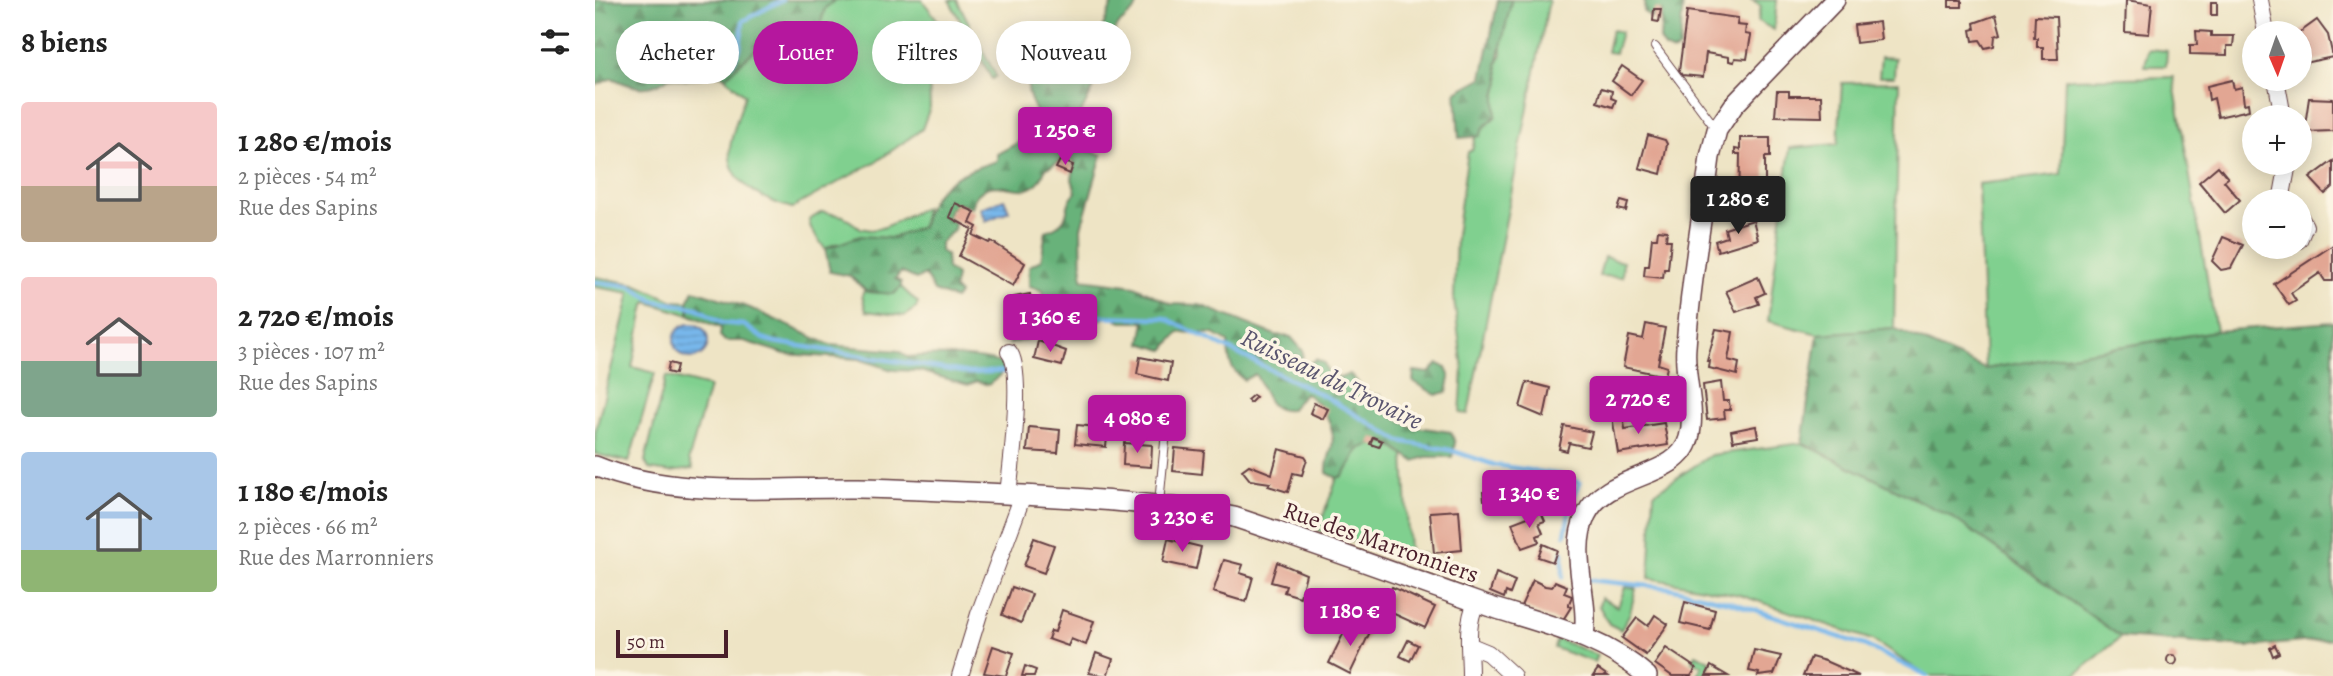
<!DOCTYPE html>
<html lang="fr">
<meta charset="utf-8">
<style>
:root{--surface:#fff;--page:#f2f2f2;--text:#222;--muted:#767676;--accent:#b5179e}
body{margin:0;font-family:Alegreya,serif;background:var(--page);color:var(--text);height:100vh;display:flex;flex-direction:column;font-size:26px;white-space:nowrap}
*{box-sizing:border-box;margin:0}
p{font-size:23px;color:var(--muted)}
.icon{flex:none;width:38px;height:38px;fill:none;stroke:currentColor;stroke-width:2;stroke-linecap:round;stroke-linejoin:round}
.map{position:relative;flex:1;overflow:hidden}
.sheet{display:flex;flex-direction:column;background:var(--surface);width:595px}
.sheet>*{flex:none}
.top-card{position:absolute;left:21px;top:21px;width:665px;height:63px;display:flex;gap:14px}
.needle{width:46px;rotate:178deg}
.buttons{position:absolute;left:1647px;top:21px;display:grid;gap:14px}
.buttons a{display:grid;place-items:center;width:70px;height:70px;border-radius:50%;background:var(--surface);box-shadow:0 4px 18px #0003;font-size:35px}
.scale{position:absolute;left:21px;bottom:18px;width:112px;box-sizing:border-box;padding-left:7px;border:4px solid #4a1f2b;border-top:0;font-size:19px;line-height:24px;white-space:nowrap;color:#4a1f2b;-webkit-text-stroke:5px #fcf5e5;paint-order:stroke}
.price{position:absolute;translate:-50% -60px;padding:0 16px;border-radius:7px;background:var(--accent);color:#fff;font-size:23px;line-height:46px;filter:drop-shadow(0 2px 4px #0008)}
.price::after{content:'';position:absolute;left:50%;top:42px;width:21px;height:16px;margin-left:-10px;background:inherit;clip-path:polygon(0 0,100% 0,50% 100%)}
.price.selected{background:#222;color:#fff}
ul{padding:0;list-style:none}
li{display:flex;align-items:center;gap:21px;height:175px;padding:0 21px}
li span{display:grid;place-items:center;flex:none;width:196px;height:140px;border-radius:7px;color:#555}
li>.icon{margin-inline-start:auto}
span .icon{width:84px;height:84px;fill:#fffc;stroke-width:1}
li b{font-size:30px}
h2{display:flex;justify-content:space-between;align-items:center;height:84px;padding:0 21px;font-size:30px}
.tag{padding:0 24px;border-radius:32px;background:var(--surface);box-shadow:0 4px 18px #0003;font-size:24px;line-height:63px}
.tag.selected{background:var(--accent);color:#fff}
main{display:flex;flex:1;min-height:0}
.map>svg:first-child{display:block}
.green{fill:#80d08f;stroke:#65785d;stroke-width:2}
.forest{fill:url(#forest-firs);stroke:#596852;stroke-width:2}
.water{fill:url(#water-rules);stroke:#616c8c;stroke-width:2}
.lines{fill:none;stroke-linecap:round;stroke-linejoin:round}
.stream{stroke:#78b8ec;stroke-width:4.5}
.building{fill:#e2a693}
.service-casing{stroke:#633d42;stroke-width:10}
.minor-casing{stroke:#633d42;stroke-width:18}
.tertiary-casing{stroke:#633d42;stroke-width:22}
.service{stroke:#fff;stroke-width:8}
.minor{stroke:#fff;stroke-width:16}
.tertiary{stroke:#fff;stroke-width:19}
.labels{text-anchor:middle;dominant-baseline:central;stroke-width:7;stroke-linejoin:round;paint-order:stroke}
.street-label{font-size:24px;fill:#4a1f2b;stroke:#fcf5e5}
.water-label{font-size:26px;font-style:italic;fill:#5a556f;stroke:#fcf5e5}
</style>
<main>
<section class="sheet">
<h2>8 biens<svg class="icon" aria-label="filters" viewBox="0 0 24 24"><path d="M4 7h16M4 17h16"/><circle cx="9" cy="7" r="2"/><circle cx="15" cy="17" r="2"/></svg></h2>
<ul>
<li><span style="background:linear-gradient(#f6c9c9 60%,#b9a48a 0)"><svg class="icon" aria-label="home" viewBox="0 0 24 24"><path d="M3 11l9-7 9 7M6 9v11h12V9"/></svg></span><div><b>1 280 €/mois</b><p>2 pièces · 54 m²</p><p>Rue des Sapins</p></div></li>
<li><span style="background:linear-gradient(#f6c9c9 60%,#7fa58c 0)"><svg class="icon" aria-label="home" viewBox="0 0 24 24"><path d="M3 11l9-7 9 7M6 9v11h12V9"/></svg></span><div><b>2 720 €/mois</b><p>3 pièces · 107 m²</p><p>Rue des Sapins</p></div></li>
<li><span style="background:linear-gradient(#a9c7e8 70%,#8fb573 0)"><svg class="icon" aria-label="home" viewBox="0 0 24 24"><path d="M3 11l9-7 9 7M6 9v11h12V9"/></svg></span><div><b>1 180 €/mois</b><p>2 pièces · 66 m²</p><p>Rue des Marronniers</p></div></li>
</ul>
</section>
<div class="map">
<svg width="1738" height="676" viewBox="0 0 1738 676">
<defs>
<pattern id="forest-firs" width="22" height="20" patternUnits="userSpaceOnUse" patternTransform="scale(1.75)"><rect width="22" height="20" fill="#68b27a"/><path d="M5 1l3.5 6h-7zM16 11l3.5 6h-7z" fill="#589064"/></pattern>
<pattern id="water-rules" width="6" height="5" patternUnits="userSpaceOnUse" patternTransform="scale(1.75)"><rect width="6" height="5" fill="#78b8ec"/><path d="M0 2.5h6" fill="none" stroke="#6495bf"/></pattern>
</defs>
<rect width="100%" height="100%" fill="#fcf5e5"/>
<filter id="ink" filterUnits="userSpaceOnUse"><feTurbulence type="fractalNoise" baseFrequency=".0143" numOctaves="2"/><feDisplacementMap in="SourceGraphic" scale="14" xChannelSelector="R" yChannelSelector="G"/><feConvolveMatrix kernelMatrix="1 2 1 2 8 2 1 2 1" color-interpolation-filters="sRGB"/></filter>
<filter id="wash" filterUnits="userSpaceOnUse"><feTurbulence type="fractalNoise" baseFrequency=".00686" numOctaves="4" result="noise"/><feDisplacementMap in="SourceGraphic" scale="28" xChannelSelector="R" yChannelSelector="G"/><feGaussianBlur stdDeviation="1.57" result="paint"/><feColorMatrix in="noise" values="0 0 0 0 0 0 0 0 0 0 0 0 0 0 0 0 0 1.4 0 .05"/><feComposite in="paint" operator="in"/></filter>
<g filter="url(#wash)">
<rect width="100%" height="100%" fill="#eee4c5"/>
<g class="green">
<path d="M240,0h87l28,36 -11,8 -22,-15 -21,7 -6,41 17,1 7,-11 15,8 1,32 -8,22 -42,30 -88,49c-27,-7 -66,-25 -62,-60 2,-17 10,-36 15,-53l-20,-18 30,-27 12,-23 26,-2 26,4 6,-21z"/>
<polygon points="354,0 362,0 401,76 397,79"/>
<polygon points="916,0 954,0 873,414 865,413 868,369 859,300 861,235 873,152 877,150 880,138 901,115 901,96 905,81 902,64 907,54 907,34"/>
<polygon points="1157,0 1182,0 1179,30 1163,21 1166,6"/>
<polygon points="1017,30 1026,32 1020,53 1012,52"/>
<polygon points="1553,49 1572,51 1571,66 1550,66"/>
<polygon points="1286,57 1300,58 1299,77 1284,77"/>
<polygon points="1578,77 1621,331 1390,369 1383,184 1466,174 1470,79"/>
<polygon points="1304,82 1299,328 1223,334 1173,321 1195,148 1243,144 1247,83"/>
<polygon points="330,207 327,227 296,238 239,244 230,249 216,229 214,220 227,212 248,216 265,228 276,230 290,227"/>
<polygon points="1009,257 1028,262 1027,277 1004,276"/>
<polygon points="0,277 40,284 79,301 93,302 95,315 52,302 50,305 37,367 60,373 34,462 0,454 0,433 35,293 0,287"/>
<polygon points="306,287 323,303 321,308 309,316 271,311 267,295 269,291 299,294"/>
<polygon points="71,376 114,387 94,459 98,469 75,472 54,469 50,461"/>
<path d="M792,442l17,14 5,96 14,2 3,12 -108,-36 19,-52c14,-4 10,-17 18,-26 7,-9 22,-9 32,-10z"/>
<polygon points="1207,443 1357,517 1526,637 1479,676 1332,676 1277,640 1145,595 1054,578 1059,493 1116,455"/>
<polygon points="1030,587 1041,588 1035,613 1026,630 1014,624 1004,606 1006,598 1023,607"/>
<polygon points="962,639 1002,655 999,662 959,648"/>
<polygon points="1101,654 1116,662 1109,676 1101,676 1107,666 1097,661"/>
</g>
<g class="forest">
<path d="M0,0h240l-10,8 -6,21 -26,-4 -26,2 -12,23 -30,27 -5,-3 -35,6 -16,-3c-20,16 -35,11 -57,1l-17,8z"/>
<path d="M518,0h26l-4,10 -19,17 -10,36 -40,80 36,12 -21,73 1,51 53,7 36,18 29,1 75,30 16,2 12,14 -1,10 6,3 8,-5 8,4 3,8 13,7 10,-4c11,10 14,22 30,21l6,17 24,14 41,6 4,11 -3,14h-26l-12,4 -27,-19c-37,5 -25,7 -44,34l-6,2 -10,-5c-1,-10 3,-17 5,-27 4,-22 -10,-41 -27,-53l-15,17c-25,2 -23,-18 -35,-36l-11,6c-14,-11 -16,-20 -16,-38l-14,-8 -35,-2 -15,18 -23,-7 4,-21h-24l-10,-7 -46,18 -11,-2 -44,13 -4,-20 5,-11 29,-3 3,-19 -14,-5v-20l12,-6 5,-29c30,-10 14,-23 30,-39l-4,-13 3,-17 -9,-4 -21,11c-12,36 -35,12 -56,18 -5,1 -10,6 -14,10l-3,11 -12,-5 -10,6 -3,9 8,5 -1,7 -14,13v8l6,4 1,14 9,6 -2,14 5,5 -4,5 -21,-8 -9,-16 -9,4 -15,-7 -6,7 6,3v5l-7,7 -27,-2 -17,-16 -20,-4 -5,-23 35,-13 31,2 31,-11c7,-41 37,-55 75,-66v-7l35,-19c2,-4 5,-11 5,-16 1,-8 -5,-14 -7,-21 -8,-25 7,-38 29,-46l11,6c26,-14 35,-31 43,-58z"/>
<polygon points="903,0 916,0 916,3 902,64 905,81 901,96 901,116 889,127 885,136 864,138 861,92 887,78"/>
<polygon points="1050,0 1088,0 1085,48 1078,52 1069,48 1065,39 1067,11 1055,17 1049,11"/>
<path d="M99,290l56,18 80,37 69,6 8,6c21,-3 80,-2 97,8l-4,11 -12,9 -11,-4 -9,4 -48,-14 -28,-1 -33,-11 -74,-5 -41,-13h-19l-5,-5 1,-8 -31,-13 -2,-13z"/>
<polygon points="1738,322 1738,639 1653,647 1526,637 1357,517 1207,443 1223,334 1299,328 1390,369 1621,331"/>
<polygon points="843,364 851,367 855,378 852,392 841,395 818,381 819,371 834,373"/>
</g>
<g class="water">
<polygon points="409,199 414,211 391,221 386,208"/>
<circle cx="96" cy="341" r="17"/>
</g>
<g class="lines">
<g class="stream">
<polyline points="137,63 145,48 148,21 187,0"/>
<polyline points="0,282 35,286 60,301 102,308 127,323 149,325 167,338 179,342 375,373 415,371"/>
<polyline points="423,334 495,316 570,318 731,397 805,441 855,450 900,465 966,475 985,483 976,503 970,534"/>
<polyline points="968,577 968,552"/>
<polyline points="993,580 1075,588 1135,602 1269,645 1332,676"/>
</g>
</g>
<g id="blocks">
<g class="building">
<rect x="1354" y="0" width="13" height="7"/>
<polygon points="1531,0 1557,4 1554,34 1530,32"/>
<rect x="1616" y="2" width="6" height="13"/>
<polygon points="1059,9 1066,9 1064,22 1058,21"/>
<polygon points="1092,11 1143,18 1142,25 1151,26 1150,34 1156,35 1152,59 1140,58 1139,62 1134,61 1134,57 1111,53 1108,77 1087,75 1084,71"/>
<polygon points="1401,15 1406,34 1400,36 1399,46 1390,48 1385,40 1378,41 1376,30 1380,29 1379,23"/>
<polygon points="1440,16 1461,17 1463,59 1448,59 1448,47 1442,47 1442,38 1439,38"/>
<polygon points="1722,20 1733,35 1738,57 1704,64 1704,47 1712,46 1704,33"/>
<polygon points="1284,22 1286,40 1261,43 1259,25"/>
<polygon points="1601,31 1616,32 1616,36 1639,36 1638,46 1632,46 1632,55 1595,54 1595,45 1602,45"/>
<polygon points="1027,66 1047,80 1036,95 1017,81"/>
<polygon points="1637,80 1639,89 1647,87 1649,104 1653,103 1654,110 1623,117 1619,98 1614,100 1612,86"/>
<polygon points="1006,88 1017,91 1016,98 1021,100 1018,107 1002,102"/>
<polygon points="1182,91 1194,91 1194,96 1226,96 1227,117 1180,116"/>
<polygon points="1714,98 1738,99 1738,131 1709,132"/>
<polygon points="1053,135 1070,140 1072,144 1066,174 1044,168"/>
<polygon points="1145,138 1175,138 1175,157 1170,157 1170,203 1158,203 1158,209 1144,209 1145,154 1140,154 1140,149 1145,150"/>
<polygon points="465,160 478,165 475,174 461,168"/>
<polygon points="1738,161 1738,187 1730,194 1715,178"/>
<polygon points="1623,166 1633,178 1629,181 1645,200 1630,213 1604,182"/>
<polygon points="1026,201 1033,203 1031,211 1023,209"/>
<polygon points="360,203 380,212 375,223 382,227 378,235 394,243 396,241 430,263 418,286 364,256 377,229 354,217"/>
<polygon points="1158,220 1163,239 1123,251 1120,241 1132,237 1130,229"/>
<polygon points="1063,230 1072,231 1071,240 1076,240 1073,269 1069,269 1068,278 1049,276 1050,266 1054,266 1057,238 1062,238"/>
<polygon points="1628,237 1648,245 1636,268 1626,270 1617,261"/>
<polygon points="1738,245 1738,281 1730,281 1725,273 1696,293 1701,301 1694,305 1679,284"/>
<polygon points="1163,277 1170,293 1161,297 1164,304 1141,312 1131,291"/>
<polygon points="435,294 439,311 423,314 419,297"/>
<polygon points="1051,324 1070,328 1063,364 1072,367 1070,376 1028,367 1034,336 1048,339"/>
<polygon points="1121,329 1138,332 1133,360 1144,363 1142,375 1114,368 1115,361 1112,361"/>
<polygon points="443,341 471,351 467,366 439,359"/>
<polygon points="545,357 576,363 573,381 542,374"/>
<polygon points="74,363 82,365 80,374 72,372"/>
<polygon points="932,382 955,388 949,417 925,407"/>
<polygon points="1126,382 1128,401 1134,401 1135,410 1129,410 1130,418 1112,420 1108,385"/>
<polygon points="658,395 661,397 655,403 652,400"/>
<polygon points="719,403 733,409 728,419 715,413"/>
<polygon points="527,406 546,408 546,420 529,416"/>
<polygon points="1028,414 1030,429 1069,423 1073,445 1023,453 1017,416"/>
<polygon points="482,425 513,428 511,447 480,444"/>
<polygon points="969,426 997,432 993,447 974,443 972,451 964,449"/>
<polygon points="1161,426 1163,437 1138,441 1136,431"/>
<polygon points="434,427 465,430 463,453 432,451"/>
<polygon points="778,437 787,441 784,447 775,444"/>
<polygon points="529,443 557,445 556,467 528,465"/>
<polygon points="580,448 609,451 607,474 578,471"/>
<polygon points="684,449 710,456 712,459 707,475 698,473 693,492 673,486 675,483 655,480 647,470 654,465 677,474"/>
<polygon points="888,492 895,492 895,500 889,500"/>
<polygon points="864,510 867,550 839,553 835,512"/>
<polygon points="946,512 950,521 944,523 948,533 942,536 944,542 927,548 917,523"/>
<polygon points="439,538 459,545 449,573 429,566"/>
<polygon points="573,539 606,547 601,569 568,562"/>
<polygon points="948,544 962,550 958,562 943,557"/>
<polygon points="629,560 648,565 645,573 658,577 651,602 618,592"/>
<polygon points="682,562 711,574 705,597 689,592 691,586 676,582"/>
<polygon points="901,573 920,581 915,594 911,592 909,598 895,592"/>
<polygon points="938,580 950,586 957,587 960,581 972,586 969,593 977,596 973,606 976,607 966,623 926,606"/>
<polygon points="417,587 437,594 426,623 407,615"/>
<polygon points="797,587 840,607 830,628 786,608"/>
<polygon points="770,591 779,594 775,605 766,602"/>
<polygon points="1090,602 1120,610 1115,630 1085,623"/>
<polygon points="467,610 499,621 491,645 476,639 473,646 453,639 456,631 460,632"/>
<polygon points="1060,615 1073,624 1051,655 1027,638 1042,618 1053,626"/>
<polygon points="754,622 775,632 755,674 734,663"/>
<polygon points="813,640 823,645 815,661 805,656"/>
<polygon points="1680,645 1684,653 1678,656 1675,648"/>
<polygon points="398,646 419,653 411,676 389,673"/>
<polygon points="1071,648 1101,668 1096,676 1077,676 1060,664"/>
<polygon points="1159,650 1186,656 1179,674 1163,676 1164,673 1154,671"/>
<polygon points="501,653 518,659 512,676 494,673"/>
<circle cx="1577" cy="660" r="5"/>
<polygon points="1216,657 1230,661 1264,676 1208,676"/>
<polygon points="430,666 441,670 439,676 427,676"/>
<polygon points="1116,666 1133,676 1111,676"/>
<polygon points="1003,669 1013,676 998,676"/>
</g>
</g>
</g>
<g filter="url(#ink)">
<use href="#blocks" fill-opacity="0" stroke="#633d42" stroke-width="2"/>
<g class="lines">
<defs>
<g id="service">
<polyline points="1060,47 1122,130"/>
<polyline points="564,503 572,422"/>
</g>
<g id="minor">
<polyline points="1665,0 1671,33"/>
<polyline points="1681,79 1688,117"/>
<polyline points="1686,201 1693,163"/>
<polyline points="1704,215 1710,226 1704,240"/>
<path d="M413,494c3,-26 16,-125 1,-142"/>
<polyline points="876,646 893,653 918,676"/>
<polyline points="365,676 384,614 428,495"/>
<path d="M875,676c0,-29 -5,-47 6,-74"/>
</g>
<g id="tertiary">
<path d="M0,466c80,33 178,21 263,22 55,1 110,4 165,7 71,4 140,8 211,22 81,27 162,56 242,85 60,21 123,31 171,74"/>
<path d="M989,636c6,-39 -16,-83 2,-121 20,-43 92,-35 103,-77 8,-30 -6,-61 -3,-91 4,-63 16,-127 24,-190l7,-27 17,-25 101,-105"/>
</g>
</defs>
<use href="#service" class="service-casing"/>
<use href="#minor" class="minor-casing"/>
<use href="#tertiary" class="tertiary-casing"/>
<use href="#service" class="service"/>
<use href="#minor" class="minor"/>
<use href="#tertiary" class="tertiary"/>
</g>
</g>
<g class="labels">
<g class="street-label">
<text transform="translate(786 542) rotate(19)">Rue des Marronniers</text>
</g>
<g class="water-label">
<text transform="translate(737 379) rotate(26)">Ruisseau du Trovaire</text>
</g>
</g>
</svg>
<div class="buttons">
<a><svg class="needle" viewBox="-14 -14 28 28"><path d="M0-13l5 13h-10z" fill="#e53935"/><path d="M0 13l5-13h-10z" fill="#767676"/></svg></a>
<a>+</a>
<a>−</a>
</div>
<div class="scale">50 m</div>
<b class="price" style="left:470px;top:167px">1 250 €</b>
<b class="price selected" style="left:1143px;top:236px">1 280 €</b>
<b class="price" style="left:455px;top:354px">1 360 €</b>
<b class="price" style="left:1043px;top:436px">2 720 €</b>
<b class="price" style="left:542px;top:455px">4 080 €</b>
<b class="price" style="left:934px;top:530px">1 340 €</b>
<b class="price" style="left:587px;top:554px">3 230 €</b>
<b class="price" style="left:755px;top:648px">1 180 €</b>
<div class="top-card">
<a class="tag">Acheter</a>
<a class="tag selected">Louer</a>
<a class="tag">Filtres</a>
<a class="tag">Nouveau</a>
</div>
</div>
</main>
